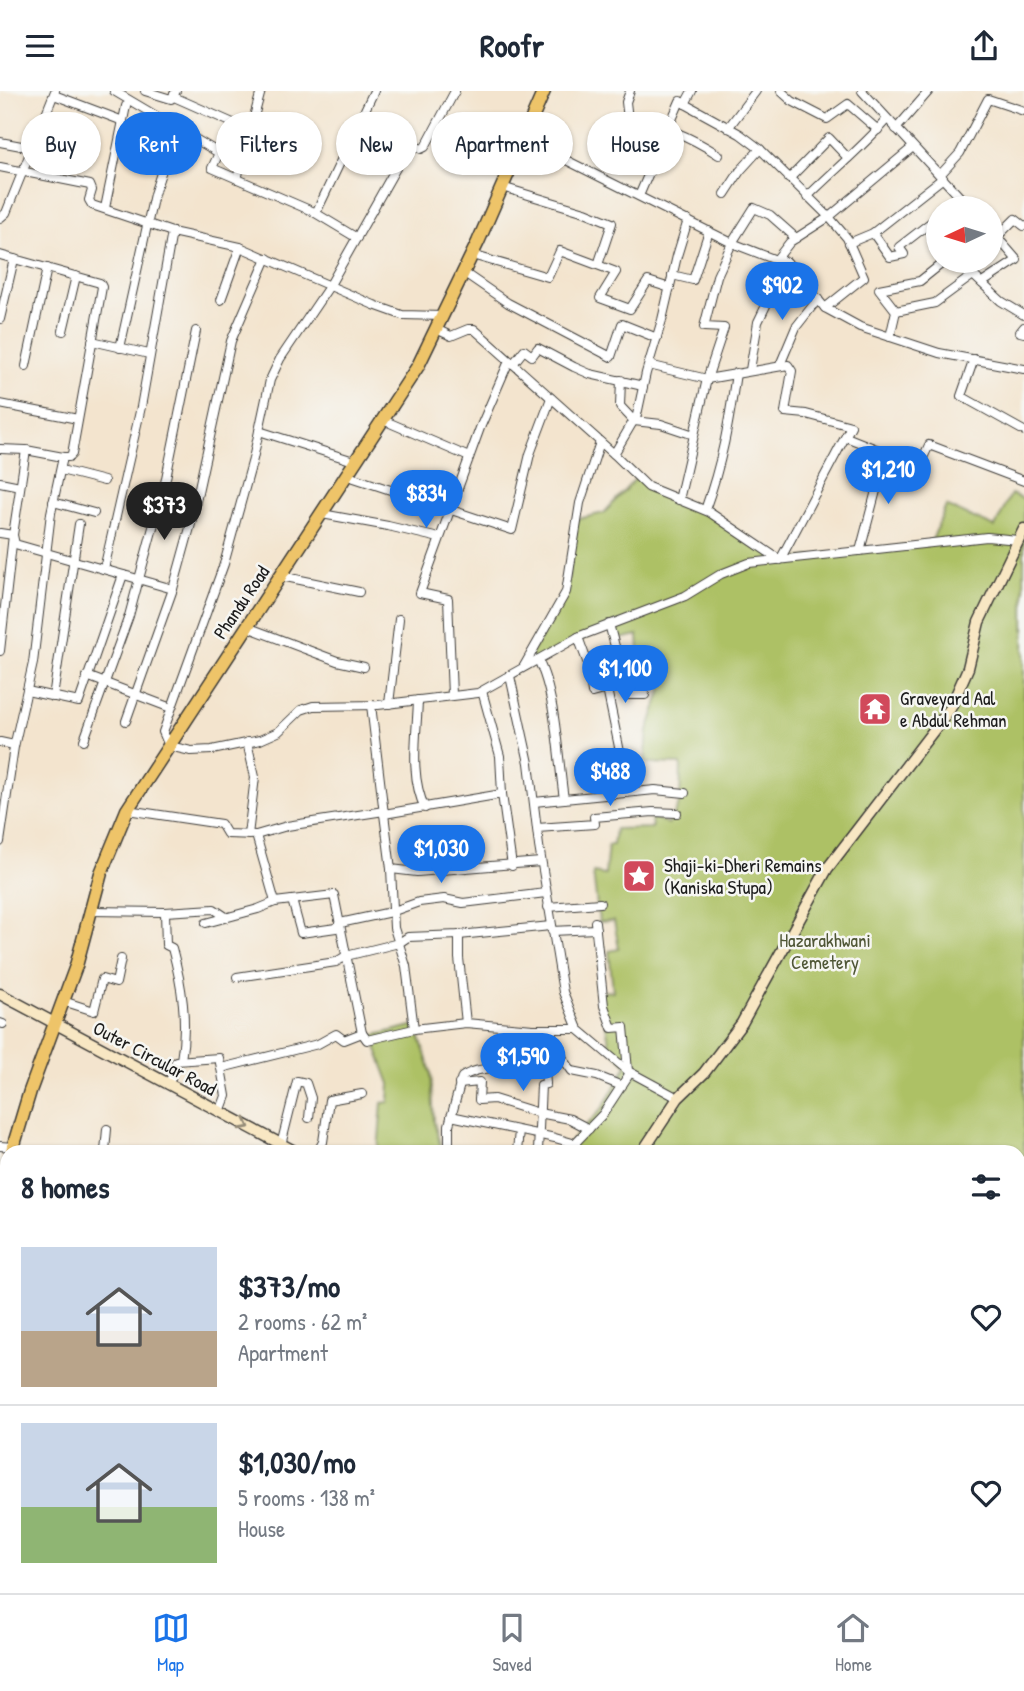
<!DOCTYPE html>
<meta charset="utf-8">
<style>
:root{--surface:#fff;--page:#f6f6f7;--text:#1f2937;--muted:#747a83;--line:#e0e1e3;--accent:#1a73e8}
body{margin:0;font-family:"Patrick Hand",sans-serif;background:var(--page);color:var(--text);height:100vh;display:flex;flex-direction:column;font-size:26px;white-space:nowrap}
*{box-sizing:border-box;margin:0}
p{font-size:23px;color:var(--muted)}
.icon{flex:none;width:38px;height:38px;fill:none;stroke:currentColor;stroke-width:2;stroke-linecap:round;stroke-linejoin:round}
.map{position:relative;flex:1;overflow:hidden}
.drawer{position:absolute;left:0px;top:1054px;width:1026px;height:450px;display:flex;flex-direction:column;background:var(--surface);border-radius:21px 21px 0 0;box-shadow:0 2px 5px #0004}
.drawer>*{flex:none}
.top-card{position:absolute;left:21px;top:21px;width:984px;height:63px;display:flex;gap:14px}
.needle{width:46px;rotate:266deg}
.controls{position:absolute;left:926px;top:105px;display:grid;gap:14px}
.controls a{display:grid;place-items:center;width:77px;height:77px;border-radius:50%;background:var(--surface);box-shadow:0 2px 5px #0004;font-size:35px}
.price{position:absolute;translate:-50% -60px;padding:0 16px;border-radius:24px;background:var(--accent);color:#fff;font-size:23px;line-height:46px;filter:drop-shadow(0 2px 4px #0008)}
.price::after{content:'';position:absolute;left:50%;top:42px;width:21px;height:16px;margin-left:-10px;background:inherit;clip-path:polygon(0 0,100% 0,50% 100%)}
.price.active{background:#222;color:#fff}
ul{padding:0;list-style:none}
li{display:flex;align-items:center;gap:21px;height:175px;padding:0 21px}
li+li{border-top:2px solid var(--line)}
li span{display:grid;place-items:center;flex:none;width:196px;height:140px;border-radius:0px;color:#555}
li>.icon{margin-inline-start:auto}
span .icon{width:84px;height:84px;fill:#fffc;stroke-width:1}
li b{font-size:30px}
h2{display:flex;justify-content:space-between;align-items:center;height:84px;padding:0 21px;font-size:30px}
.pill{padding:0 24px;border-radius:32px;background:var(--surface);box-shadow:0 2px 5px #0004;font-size:24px;line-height:63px}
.pill.active{background:var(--accent);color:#fff}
header{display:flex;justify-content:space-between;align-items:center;height:91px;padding:0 21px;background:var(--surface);font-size:32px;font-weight:800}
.tab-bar{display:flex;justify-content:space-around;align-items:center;height:98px;border-top:2px solid var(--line);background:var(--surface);font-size:19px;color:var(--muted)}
.tab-bar a{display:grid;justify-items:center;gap:4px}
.tab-bar .active{color:var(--accent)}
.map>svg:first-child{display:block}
.green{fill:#adc165;stroke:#646e40;stroke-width:2}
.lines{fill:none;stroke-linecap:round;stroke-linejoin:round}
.canal{stroke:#4ea9cc;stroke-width:7}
.street-casing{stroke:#3c3a37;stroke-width:10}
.secondary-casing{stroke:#3c3a37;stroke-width:13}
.primary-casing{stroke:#3c3a37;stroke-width:15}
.street{stroke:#fff;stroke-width:8}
.secondary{stroke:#f8e7c3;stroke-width:10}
.primary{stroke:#eec469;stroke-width:12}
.oneway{stroke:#958c78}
.labels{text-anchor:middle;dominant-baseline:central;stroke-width:5;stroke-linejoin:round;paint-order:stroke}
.street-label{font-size:19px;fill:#1c1c1c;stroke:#f6f6f2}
.poi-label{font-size:19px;fill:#1c1c1c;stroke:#f6f6f2;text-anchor:start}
.park-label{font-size:19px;fill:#4f5636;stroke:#f6f6f2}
</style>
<header><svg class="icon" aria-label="menu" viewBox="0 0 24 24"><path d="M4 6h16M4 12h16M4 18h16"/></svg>Roofr<svg class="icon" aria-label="share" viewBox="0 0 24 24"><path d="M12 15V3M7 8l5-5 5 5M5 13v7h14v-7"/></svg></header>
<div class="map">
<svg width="1024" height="1502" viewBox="0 0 1024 1502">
<rect width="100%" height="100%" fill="#f6f6f2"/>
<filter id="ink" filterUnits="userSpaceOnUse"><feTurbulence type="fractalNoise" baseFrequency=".0143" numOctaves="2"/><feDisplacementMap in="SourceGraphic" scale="14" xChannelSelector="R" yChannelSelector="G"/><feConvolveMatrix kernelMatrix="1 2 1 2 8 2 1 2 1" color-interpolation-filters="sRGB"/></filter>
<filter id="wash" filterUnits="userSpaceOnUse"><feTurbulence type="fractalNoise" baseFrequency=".00686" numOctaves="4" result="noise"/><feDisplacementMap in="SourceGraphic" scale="28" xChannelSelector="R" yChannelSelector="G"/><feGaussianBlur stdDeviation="1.57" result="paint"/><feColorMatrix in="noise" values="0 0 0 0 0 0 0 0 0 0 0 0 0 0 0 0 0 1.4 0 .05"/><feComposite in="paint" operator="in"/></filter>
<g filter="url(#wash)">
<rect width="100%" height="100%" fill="#f3e4ce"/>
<g class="green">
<polygon points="637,386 648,396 709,421 780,469 931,452 946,415 995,436 1011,403 1024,408 1024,1502 976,1502 976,1496 1018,1496 1018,1060 566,1060 572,1049 602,1018 627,974 610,957 600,901 613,900 609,860 619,858 614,830 599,831 593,782 605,784 608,754 613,754 615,738 652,737 651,726 669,733 680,711 681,673 645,672 648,640 669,577 639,560 638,544 615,549 613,533 523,577 566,501 577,428 604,422"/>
<polygon points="416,934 431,982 434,1031 442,1060 378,1060 382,1012 389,1011 390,993 372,945"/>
</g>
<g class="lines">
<polyline class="canal" points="590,1502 598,1496"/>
</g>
</g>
<g filter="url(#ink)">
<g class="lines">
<defs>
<g id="street">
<polyline points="114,0 219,62 212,77 312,120 357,147"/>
<polyline points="145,0 171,8 176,0"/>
<polyline points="455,0 425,56 421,58 412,53 409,54 330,194 280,268 270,289 253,368 224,473 163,641 169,655 191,660 212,659 260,649 278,641 301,619 313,615 378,614 478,602 580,545 685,505 721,483 749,472 987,446 1018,449"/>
<path d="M630,0l-4,11 2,17c40,9 56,14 91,36"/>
<polyline points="781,0 792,10 827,28 848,13 878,39"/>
<polyline points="862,0 970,117"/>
<polyline points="54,4 123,30"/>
<polyline points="174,6 251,40"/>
<polyline points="685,13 692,0"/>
<polyline points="728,37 756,0"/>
<polyline points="896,38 929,0"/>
<polyline points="39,40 92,57"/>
<polyline points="524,48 732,152 776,169 787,171 825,217 860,236 939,262 1024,278"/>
<polyline points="0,51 32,57"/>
<polyline points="0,76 90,94 92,99 89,109 92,114 172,141 240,156 374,214 402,224 443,225"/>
<polyline points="940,84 960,62 988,8 1024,20"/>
<polyline points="237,88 261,0"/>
<polyline points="789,88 829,47 848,67"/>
<polyline points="502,96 585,121 612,132 598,174"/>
<polyline points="725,103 740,80 760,58"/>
<polyline points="639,105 680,10 740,43 760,58 829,126 847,147 864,186 825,217"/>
<path d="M807,106c27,-27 56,-50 80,-78"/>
<polyline points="105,117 126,15"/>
<polyline points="956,117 964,110"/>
<polyline points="316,122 374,0"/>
<polyline points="0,127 6,122 55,0"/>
<polyline points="990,140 997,146 1015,128 1024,135"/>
<polyline points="873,142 890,166 904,163 899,156 938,126"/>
<polyline points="849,152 873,142 943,87"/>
<polyline points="0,164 100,192 102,196 72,363 69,366 63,366 26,359 13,444 0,560"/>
<polyline points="472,164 548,186 560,160 616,181 600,207 630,218 648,190 670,197"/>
<polyline points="776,169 790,151 829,126 913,56"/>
<polyline points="463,181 508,212 611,266 622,233 657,247"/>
<polyline points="672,184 693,189 709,140"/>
<polyline points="982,192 1017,169 997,146"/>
<polyline points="221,209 240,156"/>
<polyline points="896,220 935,212 973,184 1001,210 1024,224"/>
<polyline points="0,228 14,168"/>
<polyline points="1024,236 1020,241 1024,242"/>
<path d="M436,238l15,7 17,-7h6l140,125 34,33 61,25 71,48c24,-45 47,-89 71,-134l-45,-12 -21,-2 7,-41 -4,-6 -81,14 -58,-14"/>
<polyline points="63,240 76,185"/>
<polyline points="890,246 896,220 879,198 920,190 945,170"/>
<polyline points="92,250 149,263"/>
<polyline points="120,257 154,103 170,55 173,34"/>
<polyline points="974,268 961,305 1024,340"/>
<polyline points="513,273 524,259 532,265 538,257 574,276 590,283 643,295"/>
<polyline points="780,274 796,236 818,208"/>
<polyline points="26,275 47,177"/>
<polyline points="750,279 758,231 787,171"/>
<polyline points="621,289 620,315 634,330 661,333 694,344"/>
<polyline points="0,313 78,328"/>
<polyline points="383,329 469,366"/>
<polyline points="259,340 357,371"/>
<polyline points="846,346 886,362 922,369 929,354 1024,390"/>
<polyline points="0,358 26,359"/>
<polyline points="614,363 637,324 646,282 662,229 677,165 688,129"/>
<polyline points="61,379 104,390"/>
<polyline points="348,385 512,439 530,363 551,307"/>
<polyline points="0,391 20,395"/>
<polyline points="679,409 707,288 724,237 704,236 717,185 732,152 754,117 770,124 796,147"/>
<polyline points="53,411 94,422"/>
<path d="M705,419c17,-47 24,-87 31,-137"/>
<polyline points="322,423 388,435 439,447"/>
<polyline points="0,442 13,444 15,453 173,498"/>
<polyline points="860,460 886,362"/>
<polyline points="104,478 141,316 172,141"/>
<polyline points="281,485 359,501"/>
<polyline points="609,533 628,604 645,604"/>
<polyline points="247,536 337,570 364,576"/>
<polyline points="578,546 588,573 592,602 607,598 620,661 624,701"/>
<path d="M538,569c18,34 20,99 26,139"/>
<polyline points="524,575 566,501 580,412 600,351"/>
<polyline points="87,585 171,617"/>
<polyline points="510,585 529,672 539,755 563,901 578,938 628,980 678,1007"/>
<polyline points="27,600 79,611 123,484"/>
<polyline points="482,600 500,665 502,703"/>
<polyline points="452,604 448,508 420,502 480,337 509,270"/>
<polyline points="53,606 79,433"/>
<path d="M418,609c-1,34 -9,76 7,108"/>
<polyline points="389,613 399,528"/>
<polyline points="371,614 384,723 502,703 512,775"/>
<polyline points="126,630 173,498 191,433 231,250 267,167"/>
<polyline points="84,649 129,525 165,392 196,240"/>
<polyline points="0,651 14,654"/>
<polyline points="247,651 255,686 248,744"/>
<polyline points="534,711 655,699 685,702"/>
<polyline points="127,719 221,733 227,743 256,744 287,735 384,720"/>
<polyline points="384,723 391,778 394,837 406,875 414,938"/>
<polyline points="537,737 595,733 594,726 653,721 677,722"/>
<polyline points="256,744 275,811"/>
<polyline points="0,751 14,656 33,572 51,422 63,366"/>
<polyline points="391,778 417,781 541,771"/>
<polyline points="292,809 301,842 336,837 340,832 391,821 419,811 444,808 463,812 546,802"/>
<polyline points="548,816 600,812"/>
<path d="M90,820l75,1 1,33 6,3c10,37 16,74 9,112"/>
<polyline points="165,821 214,818 226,826"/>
<polyline points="595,831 604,915 612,937 624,936 628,980"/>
<polyline points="206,832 258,818 275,811 334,804 362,942 344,949 336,943 318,953 221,977 226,1005 220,1021"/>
<polyline points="552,840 596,838"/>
<polyline points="459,844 459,867 466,932"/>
<polyline points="237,886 336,871 346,865 399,852 408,846 459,844 551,835"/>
<polyline points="63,910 94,920 102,888 116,892 121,868"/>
<polyline points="0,932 3,933"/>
<polyline points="362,942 367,949 414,938 466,932 533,938 578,938"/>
<polyline points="459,993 480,991 479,1009 494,1008 539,1022 570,1028 589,1038"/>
<polyline points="169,994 176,970 219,967 221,977"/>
<polyline points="451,1025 555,1047 576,1053"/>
<polyline points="281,1054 297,990 306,992 311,1007 309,1027"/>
<polyline points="0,1055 13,1056"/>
<polyline points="105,1060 107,1038"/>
<polyline points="318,1060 323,1051 329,1009 362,1003"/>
<path d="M449,1060v-26l13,-48c17,-12 57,-11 77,-9l3,-39 30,42 25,5 25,10"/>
<polyline points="517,1060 519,1040"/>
<polyline points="538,1060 541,994 546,993 544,965"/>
<polyline points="573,1060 576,1051 603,1023 630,982"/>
<polyline points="0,1225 7,1227"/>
<polyline points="0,1275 7,1278"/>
<polyline points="0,1340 7,1321"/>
<polyline points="0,1353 7,1354"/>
<polyline points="0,1390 7,1391"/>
<polyline points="67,1496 68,1502"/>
<polyline points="196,1496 198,1502"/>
<polyline points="647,1496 651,1502"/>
<polyline points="427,1502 431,1496"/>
<polyline points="579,1502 587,1496"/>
<polyline points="606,1502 614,1496"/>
</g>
<g id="secondary">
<polyline points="0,903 294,1060"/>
<polyline points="643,1060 678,1007 704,982 742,932 827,778 950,618 968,577 979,531 1024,438"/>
<polyline points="1018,1321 1024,1322"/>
<polyline points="44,1502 48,1496"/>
</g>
<g id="primary">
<polyline points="12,1060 30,1000 76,875 101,782 127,719 418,275 478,151 544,0"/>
<polyline points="0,1100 7,1077"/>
</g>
</defs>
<use href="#street" class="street-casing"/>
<use href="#secondary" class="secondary-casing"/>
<use href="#primary" class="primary-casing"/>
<use href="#street" class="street"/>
<use href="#secondary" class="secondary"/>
<use href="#primary" class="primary"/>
</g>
<defs><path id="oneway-chevron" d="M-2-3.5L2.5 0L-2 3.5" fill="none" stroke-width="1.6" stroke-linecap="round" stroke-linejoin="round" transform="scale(1.75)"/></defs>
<use class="oneway" href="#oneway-chevron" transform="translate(245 1034) rotate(28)"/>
</g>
<defs>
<symbol id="temple-square" viewBox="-11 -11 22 22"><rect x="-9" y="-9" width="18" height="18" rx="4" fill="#d1495b" stroke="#f6f6f2"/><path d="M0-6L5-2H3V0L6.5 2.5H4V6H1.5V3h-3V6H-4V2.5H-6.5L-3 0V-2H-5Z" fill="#fff"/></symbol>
<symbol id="sight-square" viewBox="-11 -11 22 22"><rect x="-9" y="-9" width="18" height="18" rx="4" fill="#d1495b" stroke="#f6f6f2"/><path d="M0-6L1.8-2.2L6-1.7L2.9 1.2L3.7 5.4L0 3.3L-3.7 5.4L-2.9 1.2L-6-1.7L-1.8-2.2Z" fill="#fff"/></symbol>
</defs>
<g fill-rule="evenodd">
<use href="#temple-square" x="856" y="599" width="38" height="38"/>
<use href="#sight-square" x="620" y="766" width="38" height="38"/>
</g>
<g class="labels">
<g class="street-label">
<text transform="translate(241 511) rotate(-56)">Phandu Road</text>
<text transform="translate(155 967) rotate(28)">Outer Circular Road</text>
</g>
<g class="poi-label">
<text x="900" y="607">Graveyard Aal<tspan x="900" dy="22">e Abdul Rehman</tspan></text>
<text x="664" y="774">Shaji-ki-Dheri Remains<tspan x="664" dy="22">(Kaniska Stupa)</tspan></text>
</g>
<g class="park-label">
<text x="825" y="849">Hazarakhwani<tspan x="825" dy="22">Cemetery</tspan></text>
</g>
</g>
</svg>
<div class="controls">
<a><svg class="needle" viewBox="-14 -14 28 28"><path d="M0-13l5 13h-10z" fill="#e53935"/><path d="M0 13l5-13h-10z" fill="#747a83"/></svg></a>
</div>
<b class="price" style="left:782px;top:231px">$902</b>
<b class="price" style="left:888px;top:415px">$1,210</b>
<b class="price" style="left:426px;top:439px">$834</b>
<b class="price active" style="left:164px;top:451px">$373</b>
<b class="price" style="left:625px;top:614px">$1,100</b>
<b class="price" style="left:610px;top:717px">$488</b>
<b class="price" style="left:441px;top:794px">$1,030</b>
<b class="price" style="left:523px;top:1002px">$1,590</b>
<div class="top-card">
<a class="pill">Buy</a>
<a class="pill active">Rent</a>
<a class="pill">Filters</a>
<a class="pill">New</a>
<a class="pill">Apartment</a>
<a class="pill">House</a>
</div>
<section class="drawer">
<h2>8 homes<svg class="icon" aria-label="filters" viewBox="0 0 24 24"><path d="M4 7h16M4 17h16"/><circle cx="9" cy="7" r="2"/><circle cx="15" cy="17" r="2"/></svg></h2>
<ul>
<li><span style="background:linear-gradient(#c9d6e8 60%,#b9a48a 0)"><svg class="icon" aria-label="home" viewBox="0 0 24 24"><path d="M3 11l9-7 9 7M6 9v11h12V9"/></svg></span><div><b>$373/mo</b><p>2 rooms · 62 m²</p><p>Apartment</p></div><svg class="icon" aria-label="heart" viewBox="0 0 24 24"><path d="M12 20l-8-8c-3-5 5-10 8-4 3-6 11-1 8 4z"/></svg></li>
<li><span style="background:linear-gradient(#c9d6e8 60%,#8fb573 0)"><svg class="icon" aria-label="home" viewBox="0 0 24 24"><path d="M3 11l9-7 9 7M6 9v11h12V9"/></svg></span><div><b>$1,030/mo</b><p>5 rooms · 138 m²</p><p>House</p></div><svg class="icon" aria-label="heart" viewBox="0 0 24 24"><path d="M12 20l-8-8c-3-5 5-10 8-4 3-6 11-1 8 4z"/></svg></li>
</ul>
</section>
</div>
<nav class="tab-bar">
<a class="active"><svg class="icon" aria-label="map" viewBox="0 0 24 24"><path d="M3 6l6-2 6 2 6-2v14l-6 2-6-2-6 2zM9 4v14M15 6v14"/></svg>Map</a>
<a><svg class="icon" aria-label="saved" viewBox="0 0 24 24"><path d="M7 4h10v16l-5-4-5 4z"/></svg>Saved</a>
<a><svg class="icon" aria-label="home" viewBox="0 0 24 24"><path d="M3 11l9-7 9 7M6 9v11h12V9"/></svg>Home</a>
</nav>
